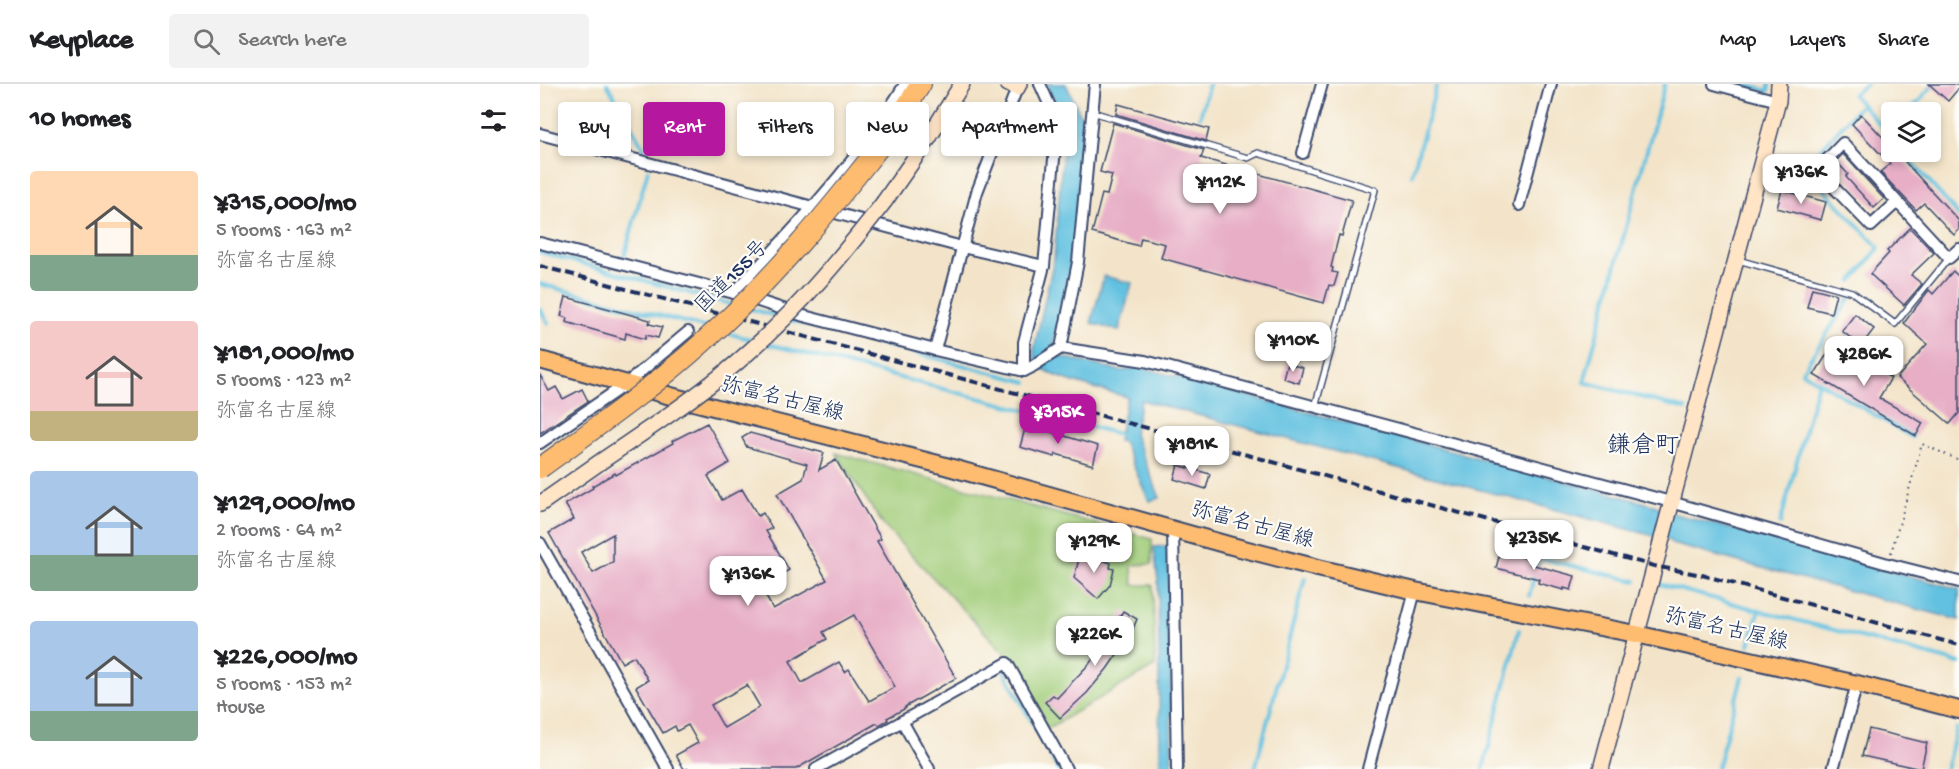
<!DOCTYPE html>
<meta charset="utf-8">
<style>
:root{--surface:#fff;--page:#f2f2f2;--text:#202124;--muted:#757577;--line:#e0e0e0;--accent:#b5179e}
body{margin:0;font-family:"Gochi Hand","Klee One",sans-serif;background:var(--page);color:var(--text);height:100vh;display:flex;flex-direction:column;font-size:22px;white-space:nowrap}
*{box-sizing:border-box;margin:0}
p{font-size:20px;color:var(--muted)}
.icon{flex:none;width:33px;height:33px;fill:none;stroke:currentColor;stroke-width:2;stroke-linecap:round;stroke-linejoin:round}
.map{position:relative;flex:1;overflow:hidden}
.side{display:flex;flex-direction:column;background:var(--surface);width:540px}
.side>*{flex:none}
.top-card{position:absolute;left:18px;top:18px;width:570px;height:54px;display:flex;gap:12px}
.buttons{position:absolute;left:1341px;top:18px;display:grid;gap:12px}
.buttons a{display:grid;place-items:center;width:60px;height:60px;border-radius:6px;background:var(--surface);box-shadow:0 3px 9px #0003;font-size:30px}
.price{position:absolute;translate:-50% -51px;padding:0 14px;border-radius:12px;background:#fff;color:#222;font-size:20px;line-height:39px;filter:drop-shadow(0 2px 3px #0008)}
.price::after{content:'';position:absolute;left:50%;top:36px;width:18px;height:14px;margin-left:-9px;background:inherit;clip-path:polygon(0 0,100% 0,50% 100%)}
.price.active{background:var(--accent);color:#fff}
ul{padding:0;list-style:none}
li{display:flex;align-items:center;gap:18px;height:150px;padding:0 30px}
li span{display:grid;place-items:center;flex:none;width:168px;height:120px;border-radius:6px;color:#555}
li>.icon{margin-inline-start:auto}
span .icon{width:72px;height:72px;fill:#fffc;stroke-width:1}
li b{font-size:26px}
h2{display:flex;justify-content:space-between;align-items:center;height:72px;padding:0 30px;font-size:26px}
.pill{padding:0 21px;border-radius:6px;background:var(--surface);box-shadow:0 3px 9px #0003;font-size:21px;line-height:54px}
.pill.active{background:var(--accent);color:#fff}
header{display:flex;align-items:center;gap:36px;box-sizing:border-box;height:84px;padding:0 30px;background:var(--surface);border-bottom:2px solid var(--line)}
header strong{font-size:28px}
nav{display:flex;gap:33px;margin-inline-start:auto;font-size:21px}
.search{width:420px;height:54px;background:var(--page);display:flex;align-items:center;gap:15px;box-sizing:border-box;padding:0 21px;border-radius:6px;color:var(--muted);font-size:22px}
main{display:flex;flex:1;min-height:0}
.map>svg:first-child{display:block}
.green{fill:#a0cc78;stroke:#5e7e6b;stroke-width:1.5}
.water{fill:#62c1e0;stroke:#3e789f;stroke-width:1.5}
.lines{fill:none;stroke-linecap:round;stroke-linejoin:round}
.stream{stroke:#62c1e0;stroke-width:4}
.building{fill:#e7aec6;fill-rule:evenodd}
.lane-casing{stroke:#3b4a6e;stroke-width:8}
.street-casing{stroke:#3b4a6e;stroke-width:14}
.secondary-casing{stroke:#3b4a6e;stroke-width:18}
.primary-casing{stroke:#3b4a6e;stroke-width:20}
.highway-casing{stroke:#3b4a6e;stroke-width:22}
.path{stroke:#3b4a6e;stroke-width:2;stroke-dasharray:1.5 4.5;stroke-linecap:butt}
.lane{stroke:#fff;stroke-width:5}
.street{stroke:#fff;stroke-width:10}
.secondary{stroke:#ffe4c6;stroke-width:15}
.primary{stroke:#febc70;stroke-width:16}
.highway{stroke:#febc70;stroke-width:20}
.rail{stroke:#1b2f5e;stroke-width:4;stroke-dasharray:9 4.5;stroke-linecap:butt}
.secondary-bridge-casing{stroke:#3b4a6e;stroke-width:18;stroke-linecap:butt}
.highway-bridge-casing{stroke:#3b4a6e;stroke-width:22;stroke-linecap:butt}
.secondary-bridge{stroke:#ffe4c6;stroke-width:15}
.highway-bridge{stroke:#febc70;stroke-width:20}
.labels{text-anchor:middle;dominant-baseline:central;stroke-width:4.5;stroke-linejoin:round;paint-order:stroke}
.street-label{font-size:21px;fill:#1b2f5e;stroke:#fdfcf7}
.quarter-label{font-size:24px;fill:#1b2f5e;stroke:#fdfcf7}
</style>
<header>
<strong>Keyplace</strong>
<div class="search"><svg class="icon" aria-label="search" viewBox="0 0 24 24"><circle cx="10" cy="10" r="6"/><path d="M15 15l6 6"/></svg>Search here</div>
<nav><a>Map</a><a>Layers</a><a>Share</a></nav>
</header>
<main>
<section class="side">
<h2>10 homes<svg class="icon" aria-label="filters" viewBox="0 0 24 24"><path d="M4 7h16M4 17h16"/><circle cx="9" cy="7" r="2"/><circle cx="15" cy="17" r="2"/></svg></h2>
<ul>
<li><span style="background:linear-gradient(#ffd9b3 70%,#7fa58c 0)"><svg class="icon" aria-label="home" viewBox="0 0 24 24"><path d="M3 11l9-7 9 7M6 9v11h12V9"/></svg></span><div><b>¥315,000/mo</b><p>5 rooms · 163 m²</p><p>弥富名古屋線</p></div></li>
<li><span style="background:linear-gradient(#f6c9c9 75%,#c2b280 0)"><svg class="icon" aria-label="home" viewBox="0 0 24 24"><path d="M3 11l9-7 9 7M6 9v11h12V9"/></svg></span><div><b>¥181,000/mo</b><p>5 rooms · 123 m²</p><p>弥富名古屋線</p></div></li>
<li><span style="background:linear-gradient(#a9c7e8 70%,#7fa58c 0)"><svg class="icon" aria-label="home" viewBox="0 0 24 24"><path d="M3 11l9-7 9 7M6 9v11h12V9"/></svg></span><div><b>¥129,000/mo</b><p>2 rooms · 64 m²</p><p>弥富名古屋線</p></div></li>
<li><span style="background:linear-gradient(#a9c7e8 75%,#7fa58c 0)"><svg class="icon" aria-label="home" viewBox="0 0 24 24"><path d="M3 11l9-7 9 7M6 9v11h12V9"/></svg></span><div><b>¥226,000/mo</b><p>5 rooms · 153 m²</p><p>House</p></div></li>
</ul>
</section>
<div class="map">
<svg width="1419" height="685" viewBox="0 0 1419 685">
<rect width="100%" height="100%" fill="#fdfcf7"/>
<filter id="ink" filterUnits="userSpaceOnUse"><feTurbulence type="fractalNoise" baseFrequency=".0167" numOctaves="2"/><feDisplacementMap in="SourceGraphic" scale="12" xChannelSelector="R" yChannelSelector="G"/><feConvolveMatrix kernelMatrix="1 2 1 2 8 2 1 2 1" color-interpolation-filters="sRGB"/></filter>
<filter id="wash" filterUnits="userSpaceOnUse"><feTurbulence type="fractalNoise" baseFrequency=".008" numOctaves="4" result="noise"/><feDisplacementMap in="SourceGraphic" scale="24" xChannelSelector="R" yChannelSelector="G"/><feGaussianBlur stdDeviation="1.35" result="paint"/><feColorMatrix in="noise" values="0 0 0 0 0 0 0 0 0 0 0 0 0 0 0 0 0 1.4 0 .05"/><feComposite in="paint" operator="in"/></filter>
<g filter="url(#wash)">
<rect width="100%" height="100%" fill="#f3e4c9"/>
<polygon class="green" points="296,369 612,455 612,480 592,481 593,501 613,501 615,582 507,645 467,572 344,442"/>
<g class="water">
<path d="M506,0h20l18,39 -12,141 -19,84 5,8 63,15 19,-4 517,139 3,4 299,79v31l-287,-76 -3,-4 -528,-140 -7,34 26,64 -11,3 -26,-59 -5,-1 9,-44c-19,-6 -81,-19 -90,-34 -3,-5 -2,-10 -3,-14l20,-90 11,-134z"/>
<polygon points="564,192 592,199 579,247 551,239"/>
<polygon points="627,462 629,490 632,685 620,685 618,497 614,463"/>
</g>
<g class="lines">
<g class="stream">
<polyline points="67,0 108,72"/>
<polyline points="1125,0 1044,298 1146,325"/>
<polyline points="1201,0 1229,7 1229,0"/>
<polyline points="1326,0 1313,11 1352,54"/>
<polyline points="1369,28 1394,0"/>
<polyline points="660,33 669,0"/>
<polyline points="1363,68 1419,132"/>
<polyline points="872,91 897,0"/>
<polyline points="0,168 194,221"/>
<polyline points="83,177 108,86"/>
<polyline points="1312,197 1339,164 1264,84 1321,21"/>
<polyline points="0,200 167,244"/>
<polyline points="1310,214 1262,288 1372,353"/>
<polyline points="207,224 240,233"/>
<polyline points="0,225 8,239"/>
<polyline points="250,236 487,298"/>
<polyline points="183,248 214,256"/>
<polyline points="224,259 583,351"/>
<polyline points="1240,440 1278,298"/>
<polyline points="1119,500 1419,579"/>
<polyline points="989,512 999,474 1096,497"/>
<polyline points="1209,561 1219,526"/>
<polyline points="464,587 518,685"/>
<polyline points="715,685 765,494"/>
<polyline points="943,685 979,546"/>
<polyline points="1177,685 1202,593"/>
<polyline points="1406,685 1417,644"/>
</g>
</g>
<g id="blocks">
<g class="building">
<polygon points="1389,0 1419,0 1419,4 1408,17"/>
<polygon points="578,20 669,45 666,57 576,30"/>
<polygon points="1321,30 1352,63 1352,68 1356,68 1419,137 1419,146 1414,151 1384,119 1376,126 1340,88 1350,80 1312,40"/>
<polygon points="573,39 664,66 661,74 812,116 802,152 799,151 791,183 793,184 792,188 798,189 794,202 789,201 784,219 621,174 625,160 601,154 599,162 552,149 562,110 567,111 572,91 560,88"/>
<polygon points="1303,70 1344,115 1334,124 1306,93 1308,90 1296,77"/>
<polygon points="1242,106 1286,118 1281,136 1237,124"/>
<polygon points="1370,144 1394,169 1371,191 1382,200 1364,221 1330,190 1349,169 1347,167"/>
<polygon points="1413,187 1419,193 1419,329 1410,340 1357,294 1387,260 1364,239 1389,206 1393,210"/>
<polygon points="1272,204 1296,210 1291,229 1267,223"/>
<polygon points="26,213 110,236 109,240 122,243 118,254 106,251 105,255 86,249 85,255 26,238 27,234 21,232"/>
<polygon points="1315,230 1334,245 1321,262 1302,247"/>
<polygon points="1289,267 1302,275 1307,267 1351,294 1339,314 1383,339 1376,352 1274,291"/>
<polygon points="747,279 763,284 759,299 743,294"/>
<polygon points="0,291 9,307 16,303 23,315 42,305 48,317 0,349"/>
<path d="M167,339l23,40 -22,13 14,24 20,-11 16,27 5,-3 9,15 -6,3 23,39 -7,4 2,4 -22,12 11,19 54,-29 -50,-86 26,-15 4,-15 -60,-17 -5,-9 8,-5 74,20 -5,17 17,-10 45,79 -4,2 79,137 -51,29 1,1 -19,10 1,2 -9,5 -2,-2 -81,46h-112l-8,-14 22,-12 -10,-18 -11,6 -2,-5 -12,7 -27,-46 12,-7 -14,-24 -12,7 -73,-130 25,-14 -9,-15 28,-16 -1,-2 23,-13 1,2 57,-32 -1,-2zM73,450v28l-20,11 -12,-21zM314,531l41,72 -26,14 -20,-32 -4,3 -6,-10 -37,21 -12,-22 37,-22 -4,-7zM207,601l13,22 -36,21 -13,-23z"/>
<polygon points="486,341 497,344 498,341 509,344 508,347 558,362 553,381 516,370 515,373 480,363"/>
<polygon points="638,381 670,390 666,405 634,395"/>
<polygon points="961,465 981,470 981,473 991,476 990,480 1035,492 1031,506 1024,504 1024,506 998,499 999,495 956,484"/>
<polygon points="541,467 563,473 562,476 571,479 570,484 574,485 570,501 558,515 534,494"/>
<polygon points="583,527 597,535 585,564 583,562 567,585 547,609 520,634 505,618 513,611 517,614 549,580 561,565"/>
<polygon points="1329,645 1387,659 1381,685 1322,672"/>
</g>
</g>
</g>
<g filter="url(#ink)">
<use href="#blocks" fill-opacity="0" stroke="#3b4a6e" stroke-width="1.5"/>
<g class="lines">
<defs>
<g id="lane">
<polyline points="552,28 708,74 718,69 835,106 775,323"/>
<polyline points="1198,176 1312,208 1355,240 1409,174"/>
</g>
<g id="street">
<polyline points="500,0 513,29 517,43 504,182"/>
<polyline points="1174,0 1238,17"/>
<polyline points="0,50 422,163 504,182 484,258 484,287"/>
<polyline points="763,69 782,0"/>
<polyline points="1357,118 1331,142 1277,86 1303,59 1409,174 1419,165"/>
<polyline points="979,121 1011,0"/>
<polyline points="0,159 194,209 264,232 395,266 484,287 490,284 521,264 538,178 555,0"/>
<path d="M194,209c62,-66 124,-131 171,-209"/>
<polyline points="521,264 605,277 1131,418 1348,480 1419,498"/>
<polyline points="395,266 437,108 477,4"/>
<polyline points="0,359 86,300 148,248"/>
<polyline points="633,445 637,685"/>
<polyline points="0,459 128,685"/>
<polyline points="362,637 389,685"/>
<polyline points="276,685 467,579 526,685"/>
<polyline points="828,685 875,507"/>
<polyline points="1293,685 1317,600"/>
</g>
<g id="secondary">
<polyline points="468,0 477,4 479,0"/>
<polyline points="344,118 388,55 422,0"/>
<polyline points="0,420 63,376"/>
<polyline points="1061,685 1238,17 1239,0"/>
</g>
<polyline id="primary" points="0,276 138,314 398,380 688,461 778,484 875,507 1096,550 1317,600 1419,626"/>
<polyline id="highway" points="347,53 381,0"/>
</defs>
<use href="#lane" class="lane-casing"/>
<use href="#street" class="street-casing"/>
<use href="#secondary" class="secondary-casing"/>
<use href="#primary" class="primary-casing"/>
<use href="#highway" class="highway-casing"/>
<polyline class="path" points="1351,469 1382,360 1419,376"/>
<use href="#lane" class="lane"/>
<use href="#street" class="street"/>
<use href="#secondary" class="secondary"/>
<use href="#primary" class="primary"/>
<use href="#highway" class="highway"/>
<polyline class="rail" points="0,182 682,364 1114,482 1162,491 1419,561"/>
<defs>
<path id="secondary-bridge" d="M63,376c50,-34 102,-68 147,-109 50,-44 93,-96 134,-149"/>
<path id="highway-bridge" d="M0,384c55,-40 111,-79 162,-125 69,-61 128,-133 185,-206"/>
</defs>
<use href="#secondary-bridge" class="secondary-bridge-casing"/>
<use href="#highway-bridge" class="highway-bridge-casing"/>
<use href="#secondary-bridge" class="secondary-bridge"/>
<use href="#highway-bridge" class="highway-bridge"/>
</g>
</g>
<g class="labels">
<g class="street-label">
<text transform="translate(193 194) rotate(-45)">国道155号</text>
<text transform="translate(242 317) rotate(14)">弥富名古屋線</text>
<text transform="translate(712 443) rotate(15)">弥富名古屋線</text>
<text transform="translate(1186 547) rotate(13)">弥富名古屋線</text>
</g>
<g class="quarter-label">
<text x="1103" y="363">鎌倉町</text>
</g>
</g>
</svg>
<div class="buttons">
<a><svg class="icon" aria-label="layers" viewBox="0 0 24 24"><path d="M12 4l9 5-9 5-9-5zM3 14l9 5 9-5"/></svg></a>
</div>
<b class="price" style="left:1261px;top:121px">¥136K</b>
<b class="price" style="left:680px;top:131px">¥112K</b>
<b class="price" style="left:753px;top:289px">¥110K</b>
<b class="price" style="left:1324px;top:303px">¥286K</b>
<b class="price active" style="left:518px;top:361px">¥315K</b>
<b class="price" style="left:652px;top:393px">¥181K</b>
<b class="price" style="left:994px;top:487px">¥235K</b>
<b class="price" style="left:554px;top:490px">¥129K</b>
<b class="price" style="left:208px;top:523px">¥136K</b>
<b class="price" style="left:555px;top:583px">¥226K</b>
<div class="top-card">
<a class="pill">Buy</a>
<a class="pill active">Rent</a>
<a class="pill">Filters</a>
<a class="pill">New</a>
<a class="pill">Apartment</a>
</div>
</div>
</main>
